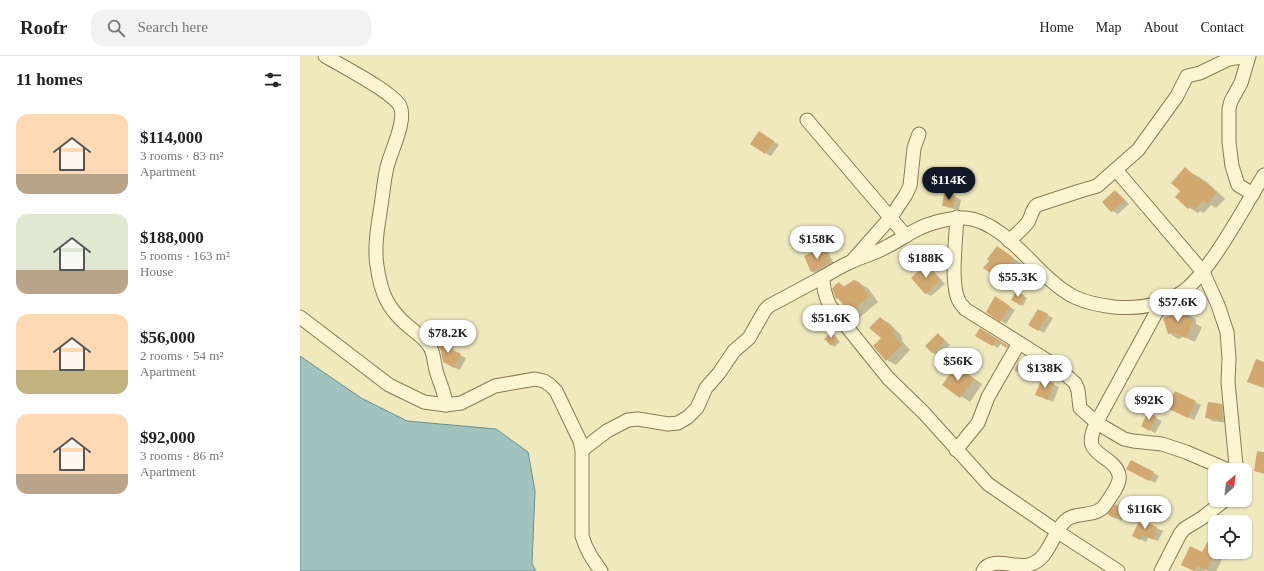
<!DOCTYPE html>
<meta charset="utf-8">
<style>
:root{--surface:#fff;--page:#f2f2f2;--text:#222;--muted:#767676;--line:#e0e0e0;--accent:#111827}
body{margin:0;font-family:Georgia,serif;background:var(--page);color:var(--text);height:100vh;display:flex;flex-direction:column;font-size:15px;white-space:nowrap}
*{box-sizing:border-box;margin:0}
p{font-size:13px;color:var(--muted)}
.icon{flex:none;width:22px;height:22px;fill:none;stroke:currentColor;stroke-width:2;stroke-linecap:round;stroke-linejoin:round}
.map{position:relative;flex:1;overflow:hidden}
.details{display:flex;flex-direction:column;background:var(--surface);width:300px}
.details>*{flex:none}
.needle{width:26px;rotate:28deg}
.tools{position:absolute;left:908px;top:407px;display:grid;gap:8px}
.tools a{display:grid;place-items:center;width:44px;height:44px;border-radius:8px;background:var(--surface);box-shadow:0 1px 3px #0004;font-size:20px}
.price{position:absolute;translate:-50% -34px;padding:0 9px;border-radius:14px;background:#fff;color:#222;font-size:13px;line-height:26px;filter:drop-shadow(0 1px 2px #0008)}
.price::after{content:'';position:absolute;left:50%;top:24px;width:12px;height:9px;margin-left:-6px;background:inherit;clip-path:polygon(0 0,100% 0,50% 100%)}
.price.selected{background:var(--accent);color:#fff}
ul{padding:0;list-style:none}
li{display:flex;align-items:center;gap:12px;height:100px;padding:0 16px}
li span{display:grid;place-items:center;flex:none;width:112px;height:80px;border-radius:12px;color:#555}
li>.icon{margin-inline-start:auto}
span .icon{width:48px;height:48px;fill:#fffc;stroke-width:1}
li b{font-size:17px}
h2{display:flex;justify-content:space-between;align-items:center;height:48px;padding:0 16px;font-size:17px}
header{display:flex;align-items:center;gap:24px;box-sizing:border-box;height:56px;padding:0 20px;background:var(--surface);border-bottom:1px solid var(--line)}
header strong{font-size:19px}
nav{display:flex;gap:22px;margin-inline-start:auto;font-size:14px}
.search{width:280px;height:36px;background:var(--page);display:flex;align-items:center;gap:10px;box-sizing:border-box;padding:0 14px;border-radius:12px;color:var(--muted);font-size:15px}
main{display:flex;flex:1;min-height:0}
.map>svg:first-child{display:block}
.water{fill:#a2c2bd;stroke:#68908d}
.shadow{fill:#0003}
.building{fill:#d2a871}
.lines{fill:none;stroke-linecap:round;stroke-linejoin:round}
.minor-casing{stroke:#8a7a55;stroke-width:15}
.minor{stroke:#fbf5d1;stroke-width:13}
</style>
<header>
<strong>Roofr</strong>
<div class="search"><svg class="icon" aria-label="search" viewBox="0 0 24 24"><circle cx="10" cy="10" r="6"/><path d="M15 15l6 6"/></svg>Search here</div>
<nav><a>Home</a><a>Map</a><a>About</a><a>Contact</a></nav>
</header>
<main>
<section class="details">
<h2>11 homes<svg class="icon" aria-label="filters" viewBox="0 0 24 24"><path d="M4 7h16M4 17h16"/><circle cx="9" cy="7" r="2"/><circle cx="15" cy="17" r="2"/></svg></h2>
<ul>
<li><span style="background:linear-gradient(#ffd9b3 75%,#b9a48a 0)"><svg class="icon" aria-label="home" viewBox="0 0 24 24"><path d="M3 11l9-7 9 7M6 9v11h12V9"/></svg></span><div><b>$114,000</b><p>3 rooms · 83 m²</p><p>Apartment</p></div></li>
<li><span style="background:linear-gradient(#dfe7d0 70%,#b9a48a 0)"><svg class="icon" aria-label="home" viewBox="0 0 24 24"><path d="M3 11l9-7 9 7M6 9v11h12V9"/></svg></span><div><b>$188,000</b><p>5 rooms · 163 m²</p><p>House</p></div></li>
<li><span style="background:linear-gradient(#ffd9b3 70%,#c2b280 0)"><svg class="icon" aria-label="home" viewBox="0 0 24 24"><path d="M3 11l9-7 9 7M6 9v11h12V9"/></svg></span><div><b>$56,000</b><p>2 rooms · 54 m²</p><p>Apartment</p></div></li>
<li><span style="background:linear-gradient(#ffd9b3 75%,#b9a48a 0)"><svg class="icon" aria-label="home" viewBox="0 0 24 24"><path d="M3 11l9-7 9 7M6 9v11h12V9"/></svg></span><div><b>$92,000</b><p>3 rooms · 86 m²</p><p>Apartment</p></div></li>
</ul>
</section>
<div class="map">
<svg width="964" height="515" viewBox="0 0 964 515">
<rect width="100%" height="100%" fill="#f1e9be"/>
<polygon class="water" points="0,300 61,342 107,365 196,373 228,396 235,435 232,508 236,515 0,515"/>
<g class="shadow">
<polygon points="464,79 479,89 471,100 465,97"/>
<polygon points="885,113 907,126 925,143 916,152 911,149 904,157 900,155 898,157 889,152 877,141 882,135"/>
<polygon points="815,135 820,139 829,148 818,158 812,155 803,146"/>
<polygon points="645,139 655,140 661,144 659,154 649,152 643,149"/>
<polygon points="523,192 528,196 535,210 517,219 512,215"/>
<polygon points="706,197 722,208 709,227 685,212"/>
<polygon points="626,210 632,213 645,228 631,240 625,237"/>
<polygon points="539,227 545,231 559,227 568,232 578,246 559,262 551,257 541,245 536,242"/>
<polygon points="716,236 727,242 723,250 712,244"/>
<polygon points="695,242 715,254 706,268 687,255"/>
<polygon points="739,254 753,262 744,277 730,269"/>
<polygon points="887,258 896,263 896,268 902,271 895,286 884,281 878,283 869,277"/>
<polygon points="580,262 589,267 601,279 603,286 610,294 596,309 587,304 574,290 582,282"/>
<polygon points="680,273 713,293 712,294 701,287 698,292 677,280"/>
<polygon points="534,279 540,286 534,291 526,283"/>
<polygon points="638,279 643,282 650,289 638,300 633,297 626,290"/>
<polygon points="140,285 154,292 153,295 166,302 160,314 149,309"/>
<polygon points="718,307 723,310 719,317 714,314"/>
<polygon points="665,316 682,328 670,346 644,329"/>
<polygon points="742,323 759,331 753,346 742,341"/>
<polygon points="895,346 901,349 894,364 874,355"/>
<polygon points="922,349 928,353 928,367 912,365 906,361"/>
<polygon points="849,358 862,365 855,377 842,370"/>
<polygon points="964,397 964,418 955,415"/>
<polygon points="831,405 859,420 855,427 833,416"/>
<polygon points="821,446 847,458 843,466 863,475 858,485 848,482 846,486 833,480 842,463 826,456 821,465 809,458 819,452"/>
<polygon points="915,490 915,496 925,496 930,499 927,504 923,502 916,515 908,515 905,514 904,515 895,515 890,513 903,497"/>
</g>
<g class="building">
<polygon points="459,75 474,85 465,98 450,88"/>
<polygon points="885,111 897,122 898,120 917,137 907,148 903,144 895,153 891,150 888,153 875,141 880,135 871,127"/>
<polygon points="815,134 824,144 811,156 802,146"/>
<polygon points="644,138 655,139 654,151 642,150"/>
<polygon points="697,190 714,202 699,223 683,212 689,205 687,203"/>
<polygon points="523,191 530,207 511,216 504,200"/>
<polygon points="626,208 640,224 625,238 611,222"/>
<polygon points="554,224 559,226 569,240 550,257 538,242 536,243 532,233 535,229 539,226 543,231"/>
<polygon points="716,235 725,240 720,249 711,244"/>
<polygon points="695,240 710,250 700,266 686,256"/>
<polygon points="875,250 888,257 888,262 893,265 886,282 874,277 868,278 863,262 871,259"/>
<polygon points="738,253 748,258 738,275 728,269"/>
<polygon points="580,261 593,273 594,280 602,289 586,305 573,290 581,282 569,272"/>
<polygon points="680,272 708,290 707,292 696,285 692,290 675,280"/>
<polygon points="532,276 538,284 531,290 524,283"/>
<polygon points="638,277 645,285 632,297 625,290"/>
<polygon points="140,283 149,288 148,291 161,298 154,312 143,306 141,295 137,288"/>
<polygon points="956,303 964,306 964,332 947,326"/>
<polygon points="656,310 674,323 660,342 642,329"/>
<polygon points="742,322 754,327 748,344 735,339"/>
<polygon points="875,335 896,345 888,362 867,352"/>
<polygon points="908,346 922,348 922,364 905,362"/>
<polygon points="848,356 857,361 849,375 841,370"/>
<polygon points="957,395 964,396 964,417 954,415"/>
<polygon points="831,404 854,416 849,425 826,413"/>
<polygon points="820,445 842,455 839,462 821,454 816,463 807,458 815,448 818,450"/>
<polygon points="840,463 857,471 853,483 842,479 840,484 832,480"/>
<polygon points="908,485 915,489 915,497 906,514 897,510 894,515 881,509 890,490 902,496"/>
</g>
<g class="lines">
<defs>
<g id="minor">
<path d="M25,0c15,9 68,36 75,50 7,14 -9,45 -13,61 -3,13 -4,26 -6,39 -3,19 -7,40 -4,60 4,27 10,42 31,60 7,6 17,12 22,21 4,6 4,16 6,23 3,12 9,22 10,35"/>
<polyline points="949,0 941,27 931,45 929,53 929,86 932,110 938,129 953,138"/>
<polyline points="507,64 606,180"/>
<polyline points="816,114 903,216 918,249 927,276 929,302 928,326 936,409 935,414"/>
<path d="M657,161c-1,20 -7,68 2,84 1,3 4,5 6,8l91,57 19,17 3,7 2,18 17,15 27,16 9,2 29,3 24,8 42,18"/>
<path d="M709,185c6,-6 14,-12 19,-19 4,-6 3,-12 9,-17l43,-14 17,-5 41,-36 39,-54 10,-20 13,-3 29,-14 18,-3"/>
<polyline points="553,204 591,161 605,140 610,130 614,92 619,78"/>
<path d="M0,261l89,68 35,17 22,3 15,-2 34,-17 40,-7 9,2 6,4 6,6 24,50 2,9v86c4,14 11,24 19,35"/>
<polyline points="282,394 307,375 328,364 338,363 368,368 378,367 388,361 397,352 406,332 419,317 434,295 449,282 465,254 469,250 523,221"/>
<polyline points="656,394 678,367 688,341 719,287"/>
<path d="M683,515c8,-15 31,-3 45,-6 22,-5 23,-31 38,-45 11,-9 30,-2 39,-15 16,-23 23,-32 -3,-49 -4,-3 -8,-6 -10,-11 -3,-10 4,-21 8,-29l56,-103 8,-11"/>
<path d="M818,515l-60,-39 -70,-48 -64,-71 -36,-35 -58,-72c-5,-10 -7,-18 -7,-29 10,-6 20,-12 30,-16 11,-5 23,-8 33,-14 11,-5 21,-13 32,-18 11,-6 34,-12 47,-11 31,2 58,36 80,57 23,22 37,28 69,32 23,2 46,-1 67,-14 11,-7 21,-20 29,-31 20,-27 36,-58 54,-87"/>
<polyline points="861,515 880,478 884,473 902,462 925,444"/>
</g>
</defs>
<use href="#minor" class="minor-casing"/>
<use href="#minor" class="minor"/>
</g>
</svg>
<div class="tools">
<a><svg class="needle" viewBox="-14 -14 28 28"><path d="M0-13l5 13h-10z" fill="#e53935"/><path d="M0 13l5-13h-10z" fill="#767676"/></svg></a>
<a><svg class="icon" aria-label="locate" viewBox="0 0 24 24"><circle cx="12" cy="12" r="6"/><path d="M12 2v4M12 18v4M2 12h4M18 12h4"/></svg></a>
</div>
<b class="price selected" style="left:649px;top:145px">$114K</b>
<b class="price" style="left:517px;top:204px">$158K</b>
<b class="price" style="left:626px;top:223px">$188K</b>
<b class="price" style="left:718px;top:242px">$55.3K</b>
<b class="price" style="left:878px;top:267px">$57.6K</b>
<b class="price" style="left:531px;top:283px">$51.6K</b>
<b class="price" style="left:148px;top:298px">$78.2K</b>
<b class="price" style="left:658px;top:326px">$56K</b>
<b class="price" style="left:745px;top:333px">$138K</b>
<b class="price" style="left:849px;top:365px">$92K</b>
<b class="price" style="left:845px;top:474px">$116K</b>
</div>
</main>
